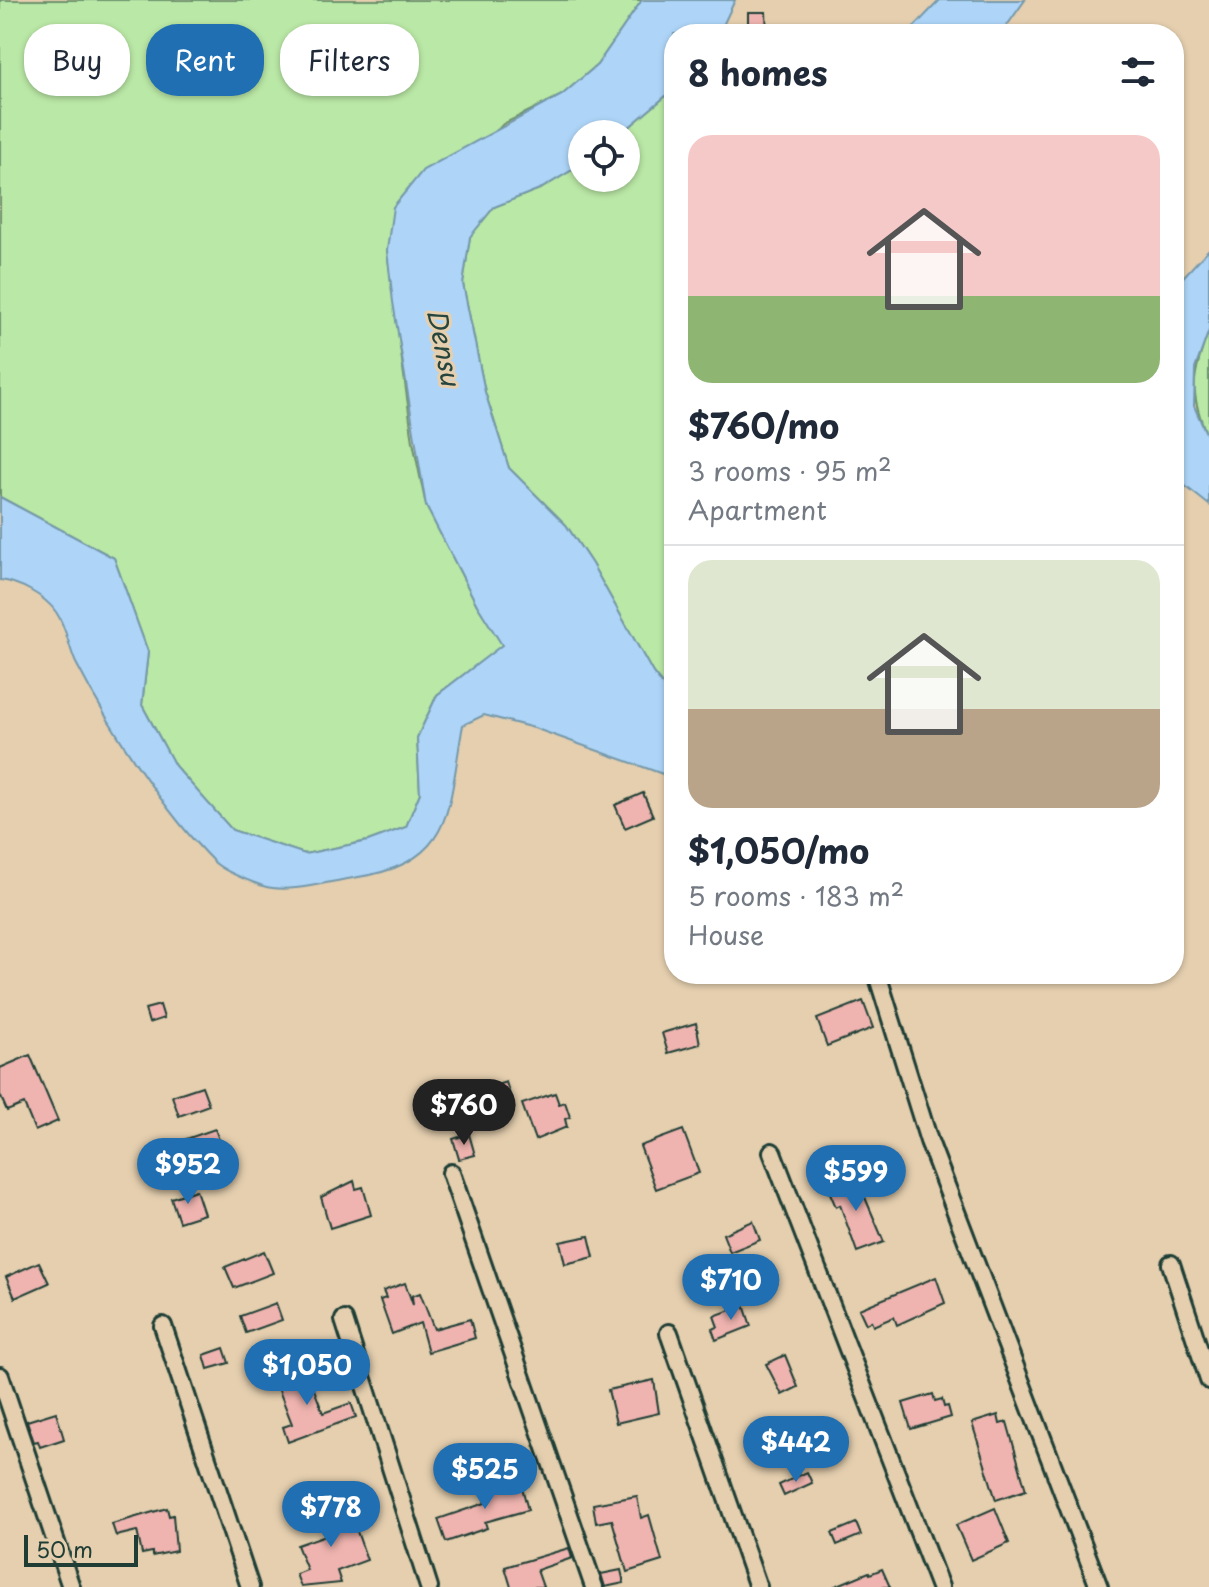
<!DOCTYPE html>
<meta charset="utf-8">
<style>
:root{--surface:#fff;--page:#f6f6f7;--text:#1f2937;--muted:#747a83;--line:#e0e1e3;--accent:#1f6fb2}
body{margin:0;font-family:"Playpen Sans",sans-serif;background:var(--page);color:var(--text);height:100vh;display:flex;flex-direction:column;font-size:30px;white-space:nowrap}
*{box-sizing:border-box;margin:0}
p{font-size:26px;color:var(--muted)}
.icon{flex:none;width:44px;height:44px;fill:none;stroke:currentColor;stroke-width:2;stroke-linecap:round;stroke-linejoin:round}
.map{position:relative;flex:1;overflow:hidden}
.sheet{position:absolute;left:664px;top:24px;width:520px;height:960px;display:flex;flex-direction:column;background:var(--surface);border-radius:32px;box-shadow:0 2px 6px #0004}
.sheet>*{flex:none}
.guide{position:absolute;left:24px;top:24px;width:520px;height:72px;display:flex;gap:16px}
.controls{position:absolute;left:568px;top:120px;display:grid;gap:16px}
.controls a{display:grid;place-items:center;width:72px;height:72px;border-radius:50%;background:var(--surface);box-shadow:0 2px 6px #0004;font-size:40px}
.scale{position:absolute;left:24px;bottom:20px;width:114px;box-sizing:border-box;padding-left:8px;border:4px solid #1f3d34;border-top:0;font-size:22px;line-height:28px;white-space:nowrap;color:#1f3d34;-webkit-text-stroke:6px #e5cfaf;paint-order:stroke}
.price{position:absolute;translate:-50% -68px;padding:0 18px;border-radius:28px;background:var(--accent);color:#fff;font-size:26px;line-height:52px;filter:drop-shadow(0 2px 4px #0008)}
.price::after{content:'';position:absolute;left:50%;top:48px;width:24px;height:18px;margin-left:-12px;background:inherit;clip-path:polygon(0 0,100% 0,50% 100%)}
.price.selected{background:#222;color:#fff}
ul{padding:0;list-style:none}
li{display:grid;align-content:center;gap:16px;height:424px;padding:0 24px}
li+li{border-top:2px solid var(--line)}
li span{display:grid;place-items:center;height:248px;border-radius:24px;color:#555}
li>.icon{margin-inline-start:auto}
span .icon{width:144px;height:144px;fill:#fffc;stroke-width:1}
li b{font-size:34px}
h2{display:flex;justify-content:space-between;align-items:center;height:96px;padding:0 24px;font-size:34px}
.tag{padding:0 28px;border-radius:32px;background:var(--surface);box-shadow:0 2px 6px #0004;font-size:28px;line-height:72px}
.tag.selected{background:var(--accent);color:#fff}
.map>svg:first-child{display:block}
.green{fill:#bae8a6;stroke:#6c926d;stroke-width:2}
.water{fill:#aed5f8;stroke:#7598aa;stroke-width:2}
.building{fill:#efb4af;stroke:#1f3d34;stroke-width:2}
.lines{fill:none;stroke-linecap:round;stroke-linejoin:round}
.street-casing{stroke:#1f3d34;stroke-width:22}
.street{stroke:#e5cfaf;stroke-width:16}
.labels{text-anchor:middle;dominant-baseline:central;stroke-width:6;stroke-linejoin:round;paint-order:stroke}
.water-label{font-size:26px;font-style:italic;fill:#26453e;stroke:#e5cfaf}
</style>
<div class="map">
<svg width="1209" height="1587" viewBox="0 0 1209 1587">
<rect width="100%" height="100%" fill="#e5cfaf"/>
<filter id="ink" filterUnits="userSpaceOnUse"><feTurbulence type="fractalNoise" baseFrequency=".0125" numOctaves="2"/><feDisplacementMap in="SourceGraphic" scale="16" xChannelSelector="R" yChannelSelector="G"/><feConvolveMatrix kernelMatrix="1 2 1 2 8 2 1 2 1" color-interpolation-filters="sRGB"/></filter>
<g filter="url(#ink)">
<g class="green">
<polygon points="0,0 642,0 597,65 562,95 503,124 387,250 413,442 426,506 477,605 503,645 437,695 417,738 420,793 406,827 368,841 305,854 232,830 175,766 142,705 148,652 114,558 0,497"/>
<polygon points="674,89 674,699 653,673 592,564 566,525 509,468 485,392 463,284 470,236 494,207 542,188 582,164 582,178 626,178 626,134 621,134"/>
<path d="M1209,330v110c-21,-48 -17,-62 0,-110z"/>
</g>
<g class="water">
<path d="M642,0h93l-16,34h-45v55l-53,45h-39v30l-40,24 -48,19 -24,30 -7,47 22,108 24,76 57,57 26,39 61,109 21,26v79l-140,-50 -50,-13 -21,10c-16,85 -7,138 -110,153 -27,4 -64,16 -90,8 -14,-5 -38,-14 -49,-24 -49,-49 -106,-137 -138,-199 -7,-15 -10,-37 -20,-51 -11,-16 -37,-30 -56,-32v-83l114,61 34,94 -6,53 33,61 57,64 73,24 63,-13 38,-14 14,-34 -3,-55 20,-43 65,-50 -25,-40 -51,-99 -33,-204 -6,-52 6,-43 30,-37 139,-75 35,-30z"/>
<polygon points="940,0 1025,0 1001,34 907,34"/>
<polygon points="1209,249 1209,330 1195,369 1194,406 1209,440 1209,505 1174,477 1174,287"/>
</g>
<g class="building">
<polygon points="748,12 766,12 767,34 748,34"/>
<polygon points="643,793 653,816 625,828 615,805"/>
<polygon points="863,1001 873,1028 827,1046 817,1019"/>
<polygon points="160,1005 164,1018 149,1023 145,1009"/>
<polygon points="696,1023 700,1044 668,1053 662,1033"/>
<polygon points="30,1055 58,1121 35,1131 24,1104 7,1111 0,1095 0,1068"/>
<polygon points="506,1082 514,1108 480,1119 472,1093"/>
<polygon points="202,1086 209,1105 179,1116 172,1096"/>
<polygon points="555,1093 559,1104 565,1102 570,1117 565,1119 567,1127 535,1140 522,1104"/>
<polygon points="215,1129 225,1156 198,1166 196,1162 192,1164 183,1140"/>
<polygon points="683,1130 699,1173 656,1189 640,1146"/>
<polygon points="469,1134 475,1155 459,1159 453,1139"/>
<polygon points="855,1174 884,1242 857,1252 840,1205 836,1207 827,1186"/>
<polygon points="354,1181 356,1189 363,1187 371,1215 330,1228 321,1197"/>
<polygon points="196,1190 204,1214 179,1222 171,1198"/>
<polygon points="753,1221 760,1240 730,1252 723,1234"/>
<polygon points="589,1236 594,1257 565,1264 560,1242"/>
<polygon points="264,1251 273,1273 234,1288 225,1267"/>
<polygon points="39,1262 49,1283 15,1298 6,1277"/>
<polygon points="936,1277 945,1303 897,1325 894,1317 873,1326 871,1321 866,1324 859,1309"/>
<polygon points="405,1283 413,1305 412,1296 420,1293 434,1329 470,1319 475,1338 428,1352 420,1323 392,1334 380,1300 386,1298 383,1291"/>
<polygon points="276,1303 282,1320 246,1333 240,1316"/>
<polygon points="744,1305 751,1326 716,1340 712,1329 718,1327 714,1316"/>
<polygon points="224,1348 229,1363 208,1369 204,1355"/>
<polygon points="785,1355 798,1387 782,1395 766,1364"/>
<polygon points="306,1368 323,1413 351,1403 356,1417 288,1442 283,1427 292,1424 275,1380"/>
<polygon points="654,1380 659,1413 616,1423 608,1390"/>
<polygon points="933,1394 935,1401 942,1399 944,1407 948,1406 951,1417 911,1429 903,1403"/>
<polygon points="56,1412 64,1439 40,1447 38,1441 34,1442 27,1421"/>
<polygon points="998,1415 1000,1424 1007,1422 1026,1490 996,1500 972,1423"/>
<polygon points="807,1472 812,1483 784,1496 779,1485"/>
<polygon points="520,1480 528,1510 485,1522 487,1528 446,1542 438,1519 485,1503 482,1489"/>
<polygon points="637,1496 641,1518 649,1515 662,1561 627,1572 612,1520 596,1523 593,1504"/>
<polygon points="347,1503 367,1560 337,1571 341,1583 301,1587 296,1574 307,1570 297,1545 326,1535 318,1514"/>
<polygon points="167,1508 169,1516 173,1515 176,1551 152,1556 152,1552 142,1554 137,1531 116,1536 112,1524"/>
<polygon points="995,1508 1009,1543 971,1560 956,1525"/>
<polygon points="856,1523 861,1535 837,1545 832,1533"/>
<polygon points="569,1548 572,1558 537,1570 543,1587 511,1587 505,1567"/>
<polygon points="882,1569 890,1587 833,1587 869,1572 870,1574"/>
<polygon points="621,1570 624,1583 605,1587 601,1574"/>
</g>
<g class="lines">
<defs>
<g id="street">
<polyline points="877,974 929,1141 1099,1587"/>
<polyline points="772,1152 940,1587"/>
<polyline points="451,1173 594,1587"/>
<polyline points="1171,1264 1209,1380"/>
<polyline points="344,1320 429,1587"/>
<polyline points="163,1326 250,1587"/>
<polyline points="669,1333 758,1587"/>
<polyline points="0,1376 71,1587"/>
</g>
</defs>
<use href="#street" class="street-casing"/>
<use href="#street" class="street"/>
</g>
</g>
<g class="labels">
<g class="water-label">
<text transform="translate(445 347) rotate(79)">Densu</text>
</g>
</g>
</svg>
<div class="controls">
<a><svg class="icon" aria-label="locate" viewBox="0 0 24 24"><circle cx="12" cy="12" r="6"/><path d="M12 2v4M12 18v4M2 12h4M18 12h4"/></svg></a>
</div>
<div class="scale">50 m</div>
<b class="price selected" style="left:464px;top:1147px">$760</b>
<b class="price" style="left:188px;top:1206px">$952</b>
<b class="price" style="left:856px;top:1213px">$599</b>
<b class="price" style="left:731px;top:1322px">$710</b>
<b class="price" style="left:307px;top:1407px">$1,050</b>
<b class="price" style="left:796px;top:1484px">$442</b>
<b class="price" style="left:485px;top:1511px">$525</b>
<b class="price" style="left:331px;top:1549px">$778</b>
<div class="guide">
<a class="tag">Buy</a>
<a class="tag selected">Rent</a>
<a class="tag">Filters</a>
</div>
<section class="sheet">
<h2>8 homes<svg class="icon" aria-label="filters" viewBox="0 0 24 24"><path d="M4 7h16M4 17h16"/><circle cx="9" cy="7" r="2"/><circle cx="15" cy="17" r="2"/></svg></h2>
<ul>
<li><span style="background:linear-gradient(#f6c9c9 65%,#8fb573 0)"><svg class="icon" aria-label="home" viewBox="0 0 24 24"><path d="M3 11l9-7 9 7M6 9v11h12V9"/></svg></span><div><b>$760/mo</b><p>3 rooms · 95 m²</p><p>Apartment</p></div></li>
<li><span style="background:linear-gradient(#dfe7d0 60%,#b9a48a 0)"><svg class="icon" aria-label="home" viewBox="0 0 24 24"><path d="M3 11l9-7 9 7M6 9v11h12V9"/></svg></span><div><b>$1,050/mo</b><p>5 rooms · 183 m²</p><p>House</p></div></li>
</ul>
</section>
</div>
